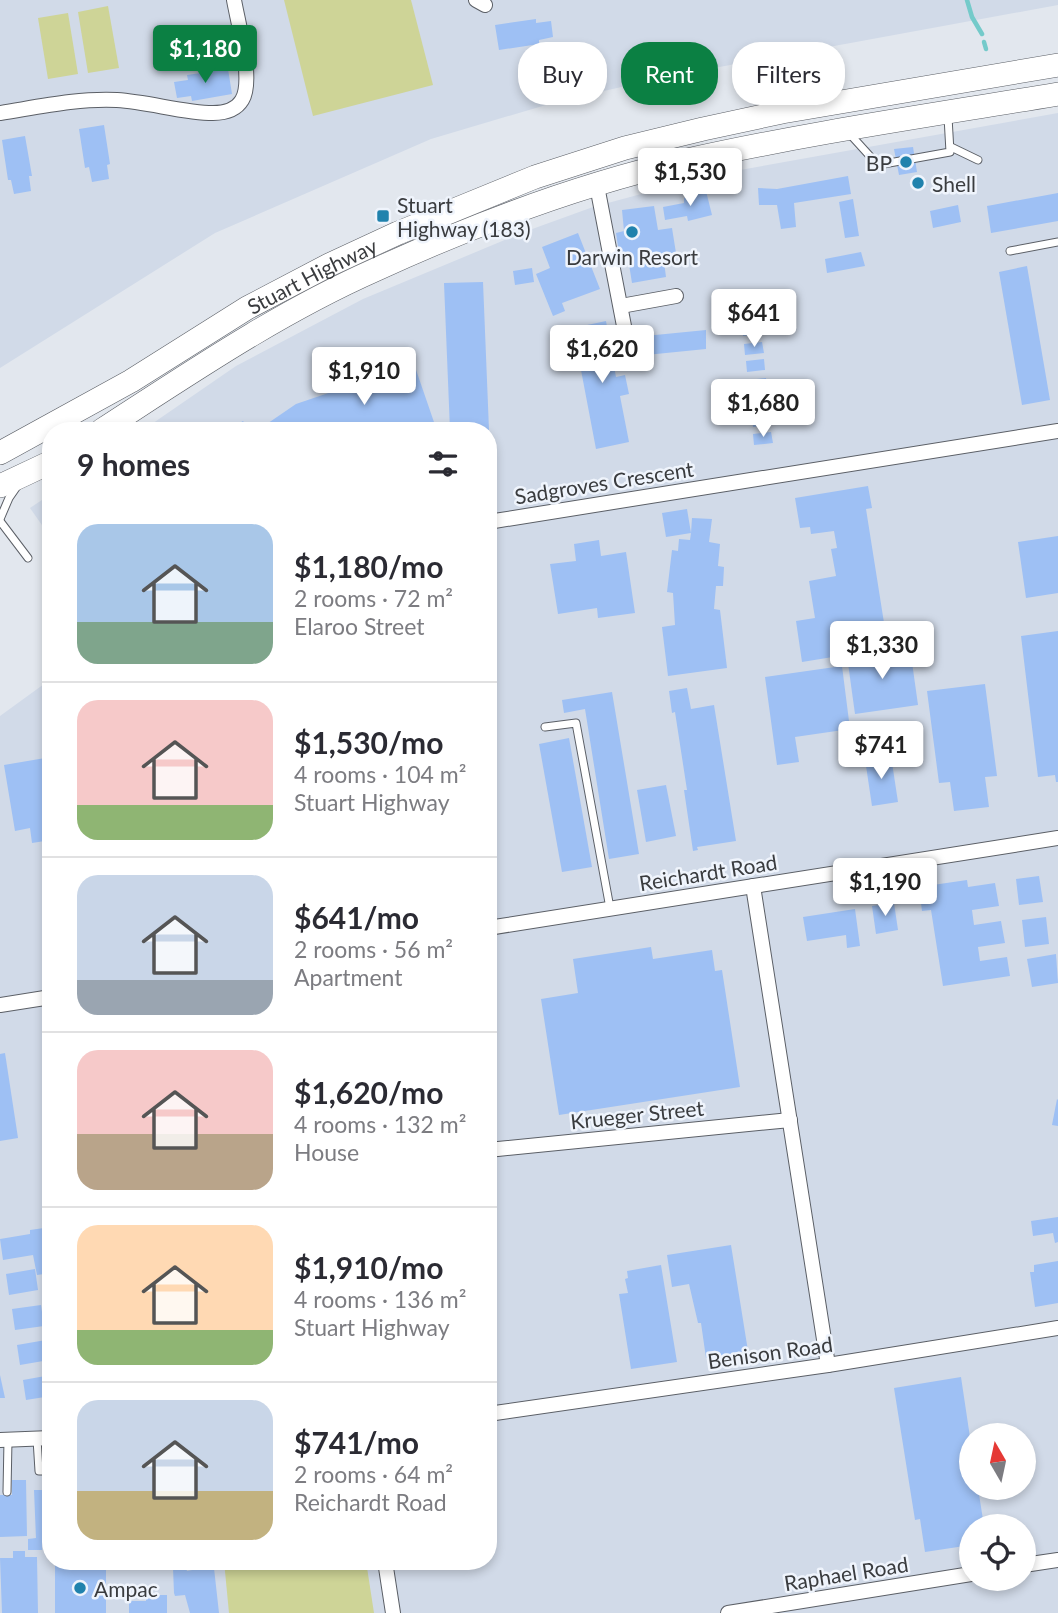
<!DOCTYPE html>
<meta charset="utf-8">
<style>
:root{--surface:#fff;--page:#f2f2f3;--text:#2b2b33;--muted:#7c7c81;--line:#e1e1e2;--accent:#0b8043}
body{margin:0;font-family:Lato,sans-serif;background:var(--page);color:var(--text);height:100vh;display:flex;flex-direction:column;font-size:26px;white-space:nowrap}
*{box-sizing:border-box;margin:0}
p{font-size:23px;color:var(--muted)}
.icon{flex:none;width:38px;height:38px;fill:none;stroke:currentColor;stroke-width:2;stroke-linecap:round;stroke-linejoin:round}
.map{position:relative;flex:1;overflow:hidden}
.details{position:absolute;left:42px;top:422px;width:455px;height:1148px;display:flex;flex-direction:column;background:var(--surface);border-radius:28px;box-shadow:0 4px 10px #0003}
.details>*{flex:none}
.top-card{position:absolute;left:518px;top:42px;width:434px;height:63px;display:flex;gap:14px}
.needle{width:46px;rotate:351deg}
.controls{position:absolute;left:959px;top:1423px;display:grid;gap:14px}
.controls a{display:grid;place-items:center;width:77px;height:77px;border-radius:50%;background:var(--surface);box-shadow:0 4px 10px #0003;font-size:35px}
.price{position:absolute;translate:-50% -60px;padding:0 16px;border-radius:7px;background:#fff;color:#222;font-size:23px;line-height:46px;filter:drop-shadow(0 2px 4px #0008)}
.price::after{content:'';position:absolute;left:50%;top:42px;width:21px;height:16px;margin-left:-10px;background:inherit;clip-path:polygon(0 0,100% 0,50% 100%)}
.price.current{background:var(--accent);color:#fff}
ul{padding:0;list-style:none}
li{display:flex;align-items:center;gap:21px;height:175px;padding:0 35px}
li+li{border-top:2px solid var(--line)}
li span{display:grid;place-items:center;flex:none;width:196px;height:140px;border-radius:21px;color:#555}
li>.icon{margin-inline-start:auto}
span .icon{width:84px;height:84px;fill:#fffc;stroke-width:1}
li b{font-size:30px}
h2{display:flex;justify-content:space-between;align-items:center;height:84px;padding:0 35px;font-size:30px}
.chip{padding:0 24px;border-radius:28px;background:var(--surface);box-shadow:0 4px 10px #0003;font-size:24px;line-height:63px}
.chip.current{background:var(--accent);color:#fff}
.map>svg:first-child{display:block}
.built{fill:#d1dae8;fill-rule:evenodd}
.green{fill:#ced497}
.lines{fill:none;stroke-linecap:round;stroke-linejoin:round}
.stream{stroke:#74caca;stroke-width:4.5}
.building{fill:#9ec0f4}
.service-casing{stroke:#5b5f66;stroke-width:9}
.minor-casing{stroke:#5b5f66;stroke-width:16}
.trunk-casing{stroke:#5b5f66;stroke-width:24}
.service{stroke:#fff;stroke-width:7}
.minor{stroke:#fff;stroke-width:14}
.trunk{stroke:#fff;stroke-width:23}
.poi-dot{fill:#2082ad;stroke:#eff4fc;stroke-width:2.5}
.labels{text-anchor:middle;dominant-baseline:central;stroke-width:5;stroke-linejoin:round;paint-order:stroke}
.poi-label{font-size:21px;fill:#3a3c3f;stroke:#eff4fc;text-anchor:start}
.street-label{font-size:21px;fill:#3a3c3f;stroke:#eff4fc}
</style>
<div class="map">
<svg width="1058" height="1613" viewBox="0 0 1058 1613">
<rect width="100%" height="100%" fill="#e2e7ee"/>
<g class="built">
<polygon points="0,0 1058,0 1058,5 665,77 556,102 431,139 215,233 0,368"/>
<path d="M1058,113v1500h-1058v-897l51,-37v882h437v-1131h-345l93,-64 127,-67 161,-67 69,-25 119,-32zM971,1435h53v53h-53zM971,1526h53v52h-53z"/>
<polygon points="51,494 51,538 30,508"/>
</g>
<g class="green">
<polygon points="284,0 411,0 433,85 313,116"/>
<polygon points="108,6 119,68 88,73 78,12"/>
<polygon points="68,13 78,74 48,79 38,18"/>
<polygon points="224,1561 366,1561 374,1613 229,1613"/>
</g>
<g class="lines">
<g class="stream">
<polyline points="967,0 972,17 982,34"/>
<polyline points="984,42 986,49"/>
</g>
</g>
<g class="building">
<polygon points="536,19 536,23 551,21 553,37 539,40 539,44 499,50 495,25"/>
<polygon points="228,69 232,94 192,101 191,96 177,98 174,82 188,80 187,75"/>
<polygon points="104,125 110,164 107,165 109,179 92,182 89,167 85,168 79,129"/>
<polygon points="25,136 32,176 29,176 31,191 14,194 11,180 8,180 2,140"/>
<polygon points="913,147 917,172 899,175 894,149"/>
<polygon points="848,176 851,194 794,203 796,227 781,229 777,205 759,205 758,188 777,189"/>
<polygon points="706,191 712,215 688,221 687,216 665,220 663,207 684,203 684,198"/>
<polygon points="1058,193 1058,221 991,233 987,206"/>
<polygon points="853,199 859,236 845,238 839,202"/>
<polygon points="958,205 961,222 933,228 930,211"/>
<polygon points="654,206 658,230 672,228 676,253 663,254 666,277 632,283 627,252 619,253 616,233 624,231 622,210"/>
<polygon points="578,233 600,289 562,303 565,311 553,316 536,274 550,268 542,247"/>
<polygon points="861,252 865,266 827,273 825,259"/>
<polygon points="1027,266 1050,400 1022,405 999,272"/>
<polygon points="532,268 534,282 515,285 513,271"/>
<polygon points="483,282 489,430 450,430 444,283"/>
<polygon points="760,307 761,317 743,320 741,309"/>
<polygon points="606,321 616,377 625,375 629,394 620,396 629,442 596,449 573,328"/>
<polygon points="760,323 762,334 743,336 742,325"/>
<polygon points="706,330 706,349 636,356 635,337"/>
<polygon points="762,342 764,353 745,355 744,344"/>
<polygon points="764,359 765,370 747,372 746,361"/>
<polygon points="414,364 436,428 428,430 258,430 296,404"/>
<polygon points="766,378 767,389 749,391 747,380"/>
<polygon points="768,396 769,407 751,410 750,399"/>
<polygon points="770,414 771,425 753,427 752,416"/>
<polygon points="243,421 250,430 228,430"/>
<polygon points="771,432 773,443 754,445 753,434"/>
<polygon points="868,486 872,508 866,509 888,648 802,662 796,621 815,618 809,581 836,576 831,549 837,548 834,531 811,534 810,527 800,528 795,498"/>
<polygon points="687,509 691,533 692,518 712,519 709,542 720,544 718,566 724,567 723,586 716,586 714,609 720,610 727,668 668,676 662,627 675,625 673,593 667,592 672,550 678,551 679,539 690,540 691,533 666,537 662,513"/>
<polygon points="1058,536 1058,593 1026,598 1018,542"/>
<polygon points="599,540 601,556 626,552 635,613 598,618 597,608 558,614 550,564 576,561 574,544"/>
<polygon points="1058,631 1058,782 1056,782 1055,775 1038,777 1021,636"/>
<polygon points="910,648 918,705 855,714 847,656"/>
<polygon points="842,666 850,729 795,737 799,762 777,765 765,677"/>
<polygon points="985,684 997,776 985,777 989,807 954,811 950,782 939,783 927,691"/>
<polygon points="687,688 691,709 714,705 736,841 697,847 698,850 693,851 684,790 687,790 675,712 672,713 669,691"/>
<polygon points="612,692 639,854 609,859 585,709 564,713 562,700"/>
<polygon points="569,738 592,867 562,872 539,744"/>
<polygon points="891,756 898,802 872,806 865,759"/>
<polygon points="51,757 51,840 32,843 30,828 15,831 4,765"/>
<polygon points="666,785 676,836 646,842 637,790"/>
<polygon points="1039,876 1043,902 1019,905 1016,879"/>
<polygon points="967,880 968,887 995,883 999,906 972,910 974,925 1001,921 1005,943 978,947 980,961 1007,957 1010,976 943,986 931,910 922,911 919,887"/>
<polygon points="894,903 898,930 876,934 872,906"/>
<polygon points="855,909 860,946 847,948 846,935 807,941 803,917"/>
<polygon points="1046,917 1049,944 1025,947 1022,920"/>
<polygon points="651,947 653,959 712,950 715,971 722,970 740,1087 559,1115 541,999 578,993 573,959"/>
<polygon points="1056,954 1058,983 1032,987 1027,959"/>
<polygon points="5,1053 18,1138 0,1141 0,1054"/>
<polygon points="1057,1099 1058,1100 1058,1126 1052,1125"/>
<polygon points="1058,1217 1058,1242 1055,1243 1053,1233 1033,1236 1031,1221"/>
<polygon points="51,1227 51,1273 37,1275 33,1255 3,1260 0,1239 30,1234 30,1230"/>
<polygon points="731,1245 748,1351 706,1358 701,1323 698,1323 689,1284 672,1287 667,1255"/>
<polygon points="1058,1261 1058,1303 1035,1307 1030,1272 1034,1272 1034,1265"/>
<polygon points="661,1265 677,1362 631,1369 619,1294 628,1293 625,1279 628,1278 627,1271"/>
<polygon points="35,1269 38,1290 9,1295 6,1274"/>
<polygon points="41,1305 44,1326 15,1330 12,1309"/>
<polygon points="46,1340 49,1360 20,1365 17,1345"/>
<polygon points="0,1375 5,1398 0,1398"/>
<polygon points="51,1375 51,1396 26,1400 23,1380"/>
<polygon points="961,1377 971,1444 971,1488 978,1488 984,1526 971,1526 971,1545 925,1552 920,1519 915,1520 894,1388"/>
<polygon points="51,1477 51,1540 42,1540 42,1550 28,1550 28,1539 36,1538 34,1490 45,1490 44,1478"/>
<polygon points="12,1480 26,1480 27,1536 0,1537 0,1495 12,1495"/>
<polygon points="13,1551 25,1551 25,1557 37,1557 38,1613 2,1613 0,1558 13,1558"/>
<polygon points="55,1563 106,1564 106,1613 55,1613"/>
<polygon points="196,1566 204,1566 205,1569 214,1568 219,1613 190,1613 185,1595 175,1596 174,1593 173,1568 186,1567 187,1571 197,1569"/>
<polygon points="146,1595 167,1595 167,1613 129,1613 129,1601 146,1601"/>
</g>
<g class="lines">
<defs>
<g id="service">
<polyline points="848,132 878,165 950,152 948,117"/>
<polyline points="951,147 978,160"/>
<polyline points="1010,251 1058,242"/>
<polyline points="0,519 9,498 18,485"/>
<polyline points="0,521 28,558"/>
<polyline points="545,727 576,723 610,908"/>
<polyline points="37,1439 39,1471 51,1471"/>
<polyline points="7,1492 8,1440"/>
</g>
<g id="minor">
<polyline points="476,0 485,5"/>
<path d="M0,113c38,-6 79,-15 117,-13 32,2 67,13 96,13 11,0 23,-3 29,-13 12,-19 -4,-77 -8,-100"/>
<polyline points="597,186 624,326"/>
<polyline points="621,306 676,296"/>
<polyline points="488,522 1058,431"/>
<polyline points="753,886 828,1365"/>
<polyline points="488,928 1058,838"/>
<polyline points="0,1005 51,997"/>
<polyline points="488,1150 790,1120"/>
<polyline points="488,1414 828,1365 1058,1328"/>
<polyline points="0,1440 51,1438"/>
<polyline points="385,1561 393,1613"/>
<polyline points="1024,1565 1058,1560"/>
<polyline points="728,1613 971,1574"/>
</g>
<g id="trunk">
<path d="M102,430c88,-57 176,-117 273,-160 98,-45 203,-85 308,-109 124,-28 250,-46 375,-67"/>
<path id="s1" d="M0,453l131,-72 116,-73 82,-43 69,-32 137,-56 90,-29 78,-19 79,-17 276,-47"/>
<polyline points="0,486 51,462"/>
</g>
</defs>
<use href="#service" class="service-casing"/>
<use href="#minor" class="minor-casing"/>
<use href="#trunk" class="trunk-casing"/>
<use href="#service" class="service"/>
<use href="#minor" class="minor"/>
<use href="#trunk" class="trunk"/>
</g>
<g class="poi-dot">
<circle cx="906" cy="162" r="7"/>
<circle cx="918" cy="183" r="7"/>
<rect x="376" y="209" width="14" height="14" rx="3.5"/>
<circle cx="632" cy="232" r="7"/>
<circle cx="80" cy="1588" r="7"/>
</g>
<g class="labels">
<g class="poi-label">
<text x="892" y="162" text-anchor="end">BP</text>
<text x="932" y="183">Shell</text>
<text x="397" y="204">Stuart<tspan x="397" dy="24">Highway (183)</tspan></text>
<text x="632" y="256" text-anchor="middle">Darwin Resort</text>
<text x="94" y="1588">Ampac</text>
</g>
<g class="street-label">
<text stroke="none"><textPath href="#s1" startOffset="359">Stuart Highway</textPath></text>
<text transform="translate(604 482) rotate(-9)">Sadgroves Crescent</text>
<text transform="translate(708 872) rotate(-9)">Reichardt Road</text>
<text transform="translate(637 1114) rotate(-6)">Krueger Street</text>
<text transform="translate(770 1352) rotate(-8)">Benison Road</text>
<text transform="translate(846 1573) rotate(-9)">Raphael Road</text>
</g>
</g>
</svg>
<div class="controls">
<a><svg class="needle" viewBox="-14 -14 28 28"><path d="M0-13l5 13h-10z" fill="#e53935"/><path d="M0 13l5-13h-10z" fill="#7c7c81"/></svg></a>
<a><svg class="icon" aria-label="locate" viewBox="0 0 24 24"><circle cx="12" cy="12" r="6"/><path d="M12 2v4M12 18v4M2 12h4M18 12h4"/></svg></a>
</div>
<b class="price current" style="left:205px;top:85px">$1,180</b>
<b class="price" style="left:690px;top:208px">$1,530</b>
<b class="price" style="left:754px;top:349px">$641</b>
<b class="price" style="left:602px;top:385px">$1,620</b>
<b class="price" style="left:364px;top:407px">$1,910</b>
<b class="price" style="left:763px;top:439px">$1,680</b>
<b class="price" style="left:882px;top:681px">$1,330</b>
<b class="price" style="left:881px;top:781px">$741</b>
<b class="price" style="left:885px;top:918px">$1,190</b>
<div class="top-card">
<a class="chip">Buy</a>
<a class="chip current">Rent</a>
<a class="chip">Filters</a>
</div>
<section class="details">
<h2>9 homes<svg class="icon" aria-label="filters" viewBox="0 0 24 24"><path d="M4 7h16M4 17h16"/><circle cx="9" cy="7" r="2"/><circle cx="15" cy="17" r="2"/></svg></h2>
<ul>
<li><span style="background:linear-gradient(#a9c7e8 70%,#7fa58c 0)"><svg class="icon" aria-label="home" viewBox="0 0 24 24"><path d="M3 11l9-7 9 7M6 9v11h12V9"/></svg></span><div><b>$1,180/mo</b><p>2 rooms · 72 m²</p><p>Elaroo Street</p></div></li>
<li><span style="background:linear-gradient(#f6c9c9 75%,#8fb573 0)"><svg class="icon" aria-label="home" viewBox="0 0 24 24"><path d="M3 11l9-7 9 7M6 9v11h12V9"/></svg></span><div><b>$1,530/mo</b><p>4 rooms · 104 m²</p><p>Stuart Highway</p></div></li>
<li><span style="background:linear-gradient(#c9d6e8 75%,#9aa5b1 0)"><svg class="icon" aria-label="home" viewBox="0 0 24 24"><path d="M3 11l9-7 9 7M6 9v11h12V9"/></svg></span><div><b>$641/mo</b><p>2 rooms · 56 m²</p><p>Apartment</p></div></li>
<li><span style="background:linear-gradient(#f6c9c9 60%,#b9a48a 0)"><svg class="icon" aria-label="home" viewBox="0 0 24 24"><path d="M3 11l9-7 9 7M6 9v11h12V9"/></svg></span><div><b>$1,620/mo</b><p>4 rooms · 132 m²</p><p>House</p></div></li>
<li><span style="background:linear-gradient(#ffd9b3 75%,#8fb573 0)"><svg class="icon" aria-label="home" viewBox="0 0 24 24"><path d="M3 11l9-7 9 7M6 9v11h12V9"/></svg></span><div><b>$1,910/mo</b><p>4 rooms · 136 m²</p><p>Stuart Highway</p></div></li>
<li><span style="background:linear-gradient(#c9d6e8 65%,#c2b280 0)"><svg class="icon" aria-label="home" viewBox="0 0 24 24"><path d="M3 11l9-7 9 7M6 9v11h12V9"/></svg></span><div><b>$741/mo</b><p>2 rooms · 64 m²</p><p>Reichardt Road</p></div></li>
</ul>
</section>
</div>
